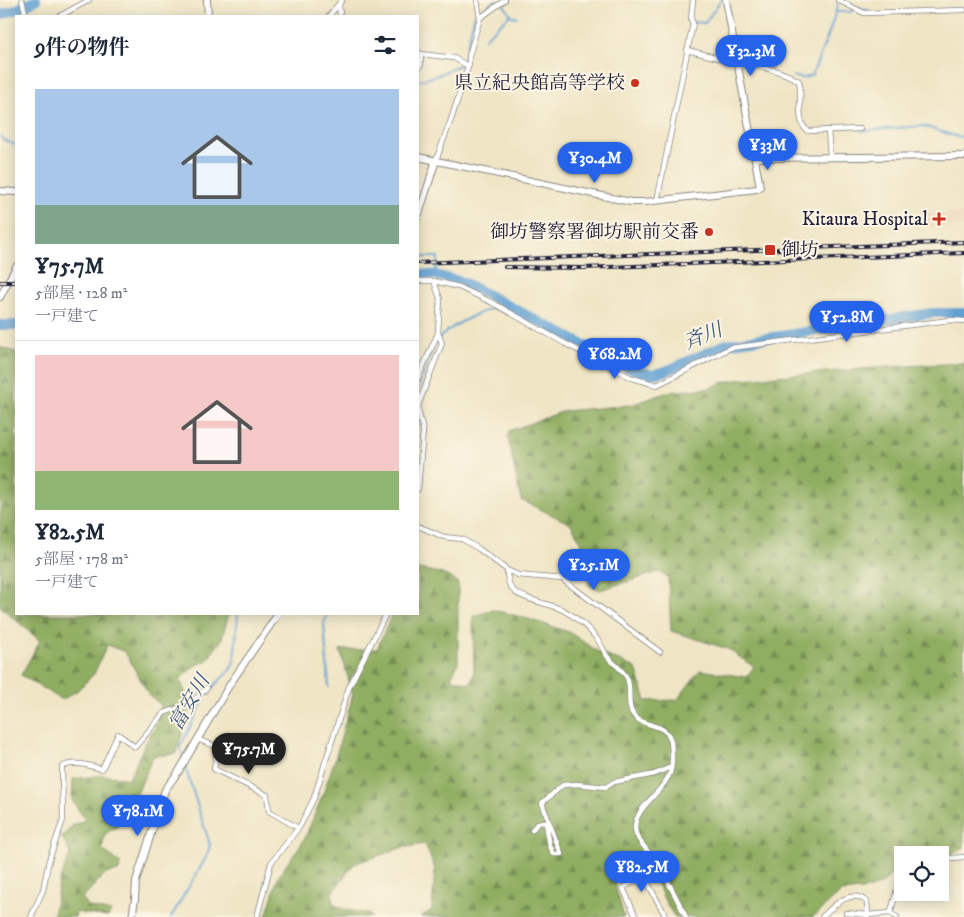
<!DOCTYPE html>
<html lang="ja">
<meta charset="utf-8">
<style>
:root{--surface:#fff;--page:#f2f2f3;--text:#1f2937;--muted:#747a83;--line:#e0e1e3;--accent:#2563eb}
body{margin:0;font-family:"IM FELL DW Pica","Noto Serif JP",serif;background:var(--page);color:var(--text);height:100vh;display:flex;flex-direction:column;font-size:19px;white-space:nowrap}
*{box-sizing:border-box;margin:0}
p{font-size:16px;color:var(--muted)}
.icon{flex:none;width:28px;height:28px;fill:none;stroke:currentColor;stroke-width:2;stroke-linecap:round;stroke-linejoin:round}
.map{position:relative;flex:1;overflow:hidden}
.side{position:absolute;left:15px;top:15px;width:404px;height:600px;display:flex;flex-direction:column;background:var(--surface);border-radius:0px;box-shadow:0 2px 12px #0003}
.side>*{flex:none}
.buttons{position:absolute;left:894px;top:846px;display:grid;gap:10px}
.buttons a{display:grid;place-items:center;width:55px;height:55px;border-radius:0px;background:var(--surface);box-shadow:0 2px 12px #0003;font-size:25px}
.price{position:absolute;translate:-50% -42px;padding:0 11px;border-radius:18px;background:var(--accent);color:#fff;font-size:16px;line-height:32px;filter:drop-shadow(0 1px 2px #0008)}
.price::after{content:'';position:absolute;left:50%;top:30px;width:15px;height:11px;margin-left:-8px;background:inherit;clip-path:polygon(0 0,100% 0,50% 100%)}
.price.current{background:#222;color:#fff}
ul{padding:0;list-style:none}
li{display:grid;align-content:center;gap:10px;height:265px;padding:0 20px}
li+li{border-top:1px solid var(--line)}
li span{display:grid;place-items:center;height:155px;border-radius:0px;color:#555}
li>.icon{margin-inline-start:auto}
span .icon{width:90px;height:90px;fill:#fffc;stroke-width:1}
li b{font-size:21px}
h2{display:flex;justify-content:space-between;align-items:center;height:60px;padding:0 20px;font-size:21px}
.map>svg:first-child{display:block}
.built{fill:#eed7bb}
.forest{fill:url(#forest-firs);stroke:#59684e}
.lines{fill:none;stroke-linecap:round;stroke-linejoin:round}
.stream{stroke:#5f9fd2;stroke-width:2}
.river{stroke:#5f9fd2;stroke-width:10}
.street-casing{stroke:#888480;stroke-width:6}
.secondary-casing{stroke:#888480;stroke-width:8}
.street{stroke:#fff;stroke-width:4.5}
.secondary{stroke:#fff;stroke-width:6}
.rail-casing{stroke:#22223b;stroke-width:4}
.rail{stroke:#fcf5e5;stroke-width:2;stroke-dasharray:5.5;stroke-linecap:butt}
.poi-dot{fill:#c8321e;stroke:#fcf5e5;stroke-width:2}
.labels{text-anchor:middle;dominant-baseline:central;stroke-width:4;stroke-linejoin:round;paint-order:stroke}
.poi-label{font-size:19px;fill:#22223b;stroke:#fcf5e5;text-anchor:end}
.water-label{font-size:20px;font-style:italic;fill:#3d5a7f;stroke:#fcf5e5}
</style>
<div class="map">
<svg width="964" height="917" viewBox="0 0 964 917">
<defs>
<pattern id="forest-firs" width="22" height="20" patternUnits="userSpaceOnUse" patternTransform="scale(1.25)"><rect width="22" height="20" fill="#90ae62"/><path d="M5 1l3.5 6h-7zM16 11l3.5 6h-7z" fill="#758d52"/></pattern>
</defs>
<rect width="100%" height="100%" fill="#fcf5e5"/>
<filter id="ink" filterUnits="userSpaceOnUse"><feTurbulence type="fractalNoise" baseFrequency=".02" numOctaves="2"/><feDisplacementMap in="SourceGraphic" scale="10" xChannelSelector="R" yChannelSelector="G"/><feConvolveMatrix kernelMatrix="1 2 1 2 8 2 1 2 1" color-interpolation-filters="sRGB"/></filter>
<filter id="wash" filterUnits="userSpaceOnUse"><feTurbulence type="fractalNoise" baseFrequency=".0096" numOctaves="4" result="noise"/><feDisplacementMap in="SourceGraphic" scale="20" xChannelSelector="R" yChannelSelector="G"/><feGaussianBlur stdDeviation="1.12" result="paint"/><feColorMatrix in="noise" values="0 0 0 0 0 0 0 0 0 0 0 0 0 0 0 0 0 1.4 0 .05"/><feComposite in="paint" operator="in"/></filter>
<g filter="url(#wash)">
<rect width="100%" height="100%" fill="#efe5c5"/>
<polygon class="built" points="914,213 964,213 964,226 914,227"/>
<g class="forest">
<polygon points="0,347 16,352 16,614 229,614 221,641 206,661 194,666 180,679 186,694 189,711 176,754 153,756 132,806 132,817 105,834 102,849 120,863 119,871 105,874 82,898 89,907 111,912 108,917 76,912 75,917 53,917 59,882 70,854 62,837 73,825 85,820 72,800 73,779 104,775 129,779 142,750 156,725 161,705 149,695 125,652 107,645 94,674 78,690 62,700 21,675 40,641 0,606"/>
<path d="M964,363v486l-24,8v-2h-38v15l-10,4 -9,9 -13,6 -29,3 -28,25h-138l-8,-12 -22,-46 -22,16 -8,10 9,32h-203l11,-7 3,-41 -10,-25 -24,4 -47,16 -22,29 1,11 10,5 26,5 3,3h-106l12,-40 26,-37 18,-43 14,-41 17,-62 -13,-44 37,-1 15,-35h26v-45c14,2 28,4 40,14v80l-7,15 19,6 4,-10 -1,-58 20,-6 29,7 47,15 29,20 38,16 10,33 31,-1 23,-30 46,7 8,-10 -26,-18 -57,-18 -3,-54 -9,-5 -59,18 -12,-5 -5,-39 -12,-22 -50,-24 -13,-62 1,-7 55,-20 67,-6 37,-13 42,-4 11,-5 20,-4 146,-12z"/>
</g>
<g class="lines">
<g class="stream">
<polyline points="503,4 512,16 517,17"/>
<polyline points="858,7 869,11"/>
<polyline points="837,12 851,12 853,9"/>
<polyline points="694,22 705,23 721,0"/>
<polyline points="485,38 511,14"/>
<polyline points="761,63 772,68"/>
<path d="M793,76c8,3 12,3 19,-1l17,-42 9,-29"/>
<polyline points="418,81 438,75 462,64 475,15 496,0"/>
<polyline points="861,131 923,126 958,137 964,136"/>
<polyline points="0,136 4,140 16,145"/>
<polyline points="418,257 438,257 435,275"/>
<path d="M436,342c14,-18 47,-31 68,-38"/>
<polyline points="418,390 432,350"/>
<polyline points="327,614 324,624 329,687"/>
<polyline points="184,759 180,747 207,693 230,670 234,661 238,614"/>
<polyline points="171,917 207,856 210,845 185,766"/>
</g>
<g class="river">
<polyline points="0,15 15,10 36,0"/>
<polyline points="418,274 435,275 463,282 609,358 638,372 653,374 666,371 726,344 932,313 964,313"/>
<polyline points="0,325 16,325"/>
</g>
</g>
</g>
<g filter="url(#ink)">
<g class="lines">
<defs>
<g id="street">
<polyline points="22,0 26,16"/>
<polyline points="838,0 864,13 964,10"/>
<polyline points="339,4 340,16"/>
<polyline points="60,16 89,0"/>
<polyline points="329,16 342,0"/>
<polyline points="480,18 505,0"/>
<path d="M734,43c12,2 15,14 24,21 5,5 12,5 19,7 7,2 15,6 22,10 4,15 -4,42 9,50l52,-2"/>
<polyline points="687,50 738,63"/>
<polyline points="418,52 421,54 421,64 418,69"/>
<polyline points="421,54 454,58 468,66"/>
<polyline points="828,130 830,157"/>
<polyline points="436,160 451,120 469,64 469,56 480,18 477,0"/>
<polyline points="657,201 693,23 691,20 693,0"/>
<polyline points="418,281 434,281 459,287 493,303 564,343 632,378 657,385 730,348 950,320 964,321"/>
<polyline points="418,378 438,333 440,299 434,281"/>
<polyline points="418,489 423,431 418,410 419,403 442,343 438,333"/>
<polyline points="418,526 444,537 462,539 479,549 507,570 518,575 562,579 660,652"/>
<path d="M507,570c0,7 1,16 7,21 6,7 38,14 49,19 13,7 25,17 34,29 4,5 6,11 10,17 5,7 16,13 20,22 6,12 -4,32 12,42 11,7 29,5 32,22 1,8 2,23 -1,31 -6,19 -36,34 -35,56 1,8 6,14 11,20 17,21 28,44 40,68"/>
<polyline points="197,739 215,746 217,751 214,769 267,795 269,811 298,828"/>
<polyline points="532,830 537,824 541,822 546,823 550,846 554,854 561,854 542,803 563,785 576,784 606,787 614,782 655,774 671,767"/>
<polyline points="940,859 964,857"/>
<polyline points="846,913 868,915 890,913 897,917"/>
<path d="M890,913c5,-12 6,-26 12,-37"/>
<path d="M31,917l12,-27 6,-30 14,-40 -1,-53c10,-7 29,-1 40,2l16,-35 17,13 29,-34 17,-6 13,-7 13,-12"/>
<polyline points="257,917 271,863 300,826 314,798 349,687 386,614"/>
<polyline points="636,917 623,888 644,876 666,917"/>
<path d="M822,917c11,-11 29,-30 45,-15l1,15"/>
</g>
<g id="secondary">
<polyline points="207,0 208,16"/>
<polyline points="418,157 631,202 645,202 757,189 760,187 726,0"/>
<polyline points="755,158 964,156"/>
<polyline points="0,191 16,192"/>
<polyline points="418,217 436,160"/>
<polyline points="0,297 16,267"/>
<polyline points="132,917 135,899 136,881 165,790 179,771 230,684 278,614"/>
</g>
</defs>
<use href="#street" class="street-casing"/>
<use href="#secondary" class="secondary-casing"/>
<use href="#street" class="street"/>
<use href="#secondary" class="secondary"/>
<defs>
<g id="rail">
<polyline points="418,263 964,242"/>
<polyline points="505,267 583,268 964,253"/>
<polyline points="0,282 16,282"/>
</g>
</defs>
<use href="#rail" class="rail-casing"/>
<use href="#rail" class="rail"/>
</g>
</g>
<g class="poi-dot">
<circle cx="635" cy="83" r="5"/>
<path d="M936.5 211.5h5v5h5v5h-5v5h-5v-5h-5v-5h5z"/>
<circle cx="709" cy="232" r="5"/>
<rect x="764" y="244" width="12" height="12" rx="2.5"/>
</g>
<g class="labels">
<g class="poi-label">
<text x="625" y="83">県立紀央館高等学校</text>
<text x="928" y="219">Kitaura Hospital</text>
<text x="699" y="232">御坊警察署御坊駅前交番</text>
<text x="781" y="250" text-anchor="start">御坊</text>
</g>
<g class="water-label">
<text transform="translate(703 337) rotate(-22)">斉川</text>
<text transform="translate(190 703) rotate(-60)">富安川</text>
</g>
</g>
</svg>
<div class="buttons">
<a><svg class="icon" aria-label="locate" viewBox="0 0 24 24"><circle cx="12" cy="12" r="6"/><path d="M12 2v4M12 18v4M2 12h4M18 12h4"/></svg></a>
</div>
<b class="price" style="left:751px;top:77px">¥32.3M</b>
<b class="price" style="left:768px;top:171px">¥33M</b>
<b class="price" style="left:595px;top:184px">¥30.4M</b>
<b class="price" style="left:847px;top:343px">¥52.8M</b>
<b class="price" style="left:615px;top:380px">¥68.2M</b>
<b class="price" style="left:594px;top:591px">¥25.1M</b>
<b class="price current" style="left:249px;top:775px">¥75.7M</b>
<b class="price" style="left:138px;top:837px">¥78.1M</b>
<b class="price" style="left:642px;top:893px">¥82.5M</b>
<section class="side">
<h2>9件の物件<svg class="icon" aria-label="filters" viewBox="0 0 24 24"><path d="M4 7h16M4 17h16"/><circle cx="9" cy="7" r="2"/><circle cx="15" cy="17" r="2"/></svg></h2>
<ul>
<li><span style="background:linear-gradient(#a9c7e8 75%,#7fa58c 0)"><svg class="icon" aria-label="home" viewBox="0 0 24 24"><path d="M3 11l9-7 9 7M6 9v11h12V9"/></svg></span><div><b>¥75.7M</b><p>5部屋 · 128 m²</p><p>一戸建て</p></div></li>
<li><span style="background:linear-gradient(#f6c9c9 75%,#8fb573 0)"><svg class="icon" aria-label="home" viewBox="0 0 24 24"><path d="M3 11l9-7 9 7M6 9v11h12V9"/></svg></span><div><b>¥82.5M</b><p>5部屋 · 178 m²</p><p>一戸建て</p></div></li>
</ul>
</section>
</div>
